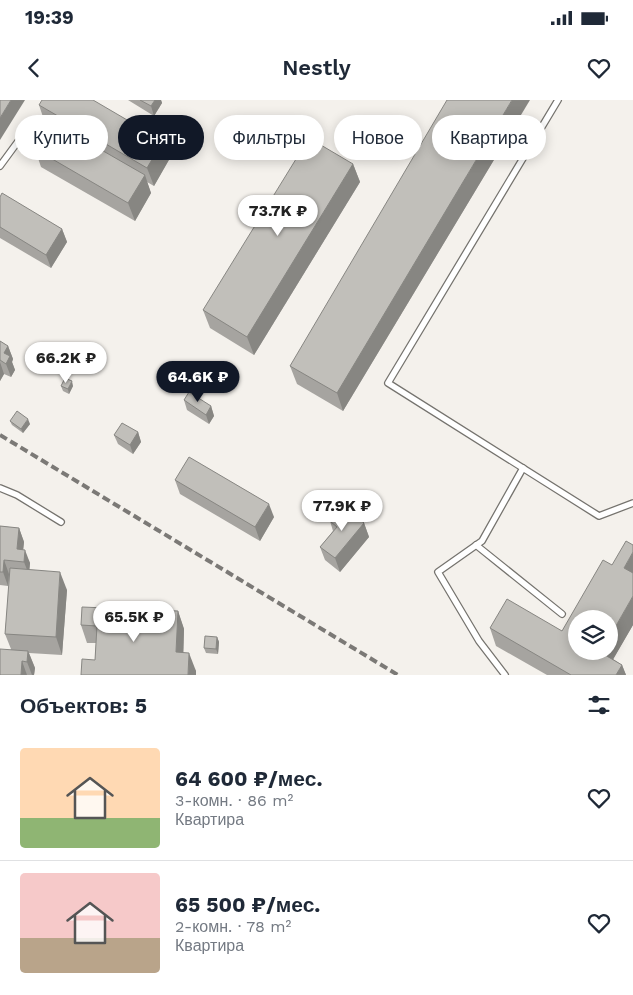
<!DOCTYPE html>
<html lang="ru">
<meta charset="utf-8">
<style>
:root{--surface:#fff;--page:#f6f6f7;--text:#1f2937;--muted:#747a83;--line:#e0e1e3;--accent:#111827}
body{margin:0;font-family:"Work Sans",sans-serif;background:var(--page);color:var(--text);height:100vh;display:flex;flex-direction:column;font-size:19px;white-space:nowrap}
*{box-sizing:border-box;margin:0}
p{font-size:16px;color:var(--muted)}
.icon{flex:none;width:28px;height:28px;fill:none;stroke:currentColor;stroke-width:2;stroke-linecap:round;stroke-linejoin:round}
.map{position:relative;height:575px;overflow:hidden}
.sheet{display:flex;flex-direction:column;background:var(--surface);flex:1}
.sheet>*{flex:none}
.top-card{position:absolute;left:15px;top:15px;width:604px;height:45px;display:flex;gap:10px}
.controls{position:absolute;left:568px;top:510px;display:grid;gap:10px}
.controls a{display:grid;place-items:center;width:50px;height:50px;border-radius:50%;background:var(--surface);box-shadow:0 2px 12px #0003;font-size:25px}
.price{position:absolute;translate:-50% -42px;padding:0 11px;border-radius:18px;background:#fff;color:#222;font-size:16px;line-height:32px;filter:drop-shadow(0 1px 2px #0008)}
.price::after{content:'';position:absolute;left:50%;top:30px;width:15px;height:11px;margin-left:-8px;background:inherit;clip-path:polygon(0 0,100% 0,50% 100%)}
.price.active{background:var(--accent);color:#fff}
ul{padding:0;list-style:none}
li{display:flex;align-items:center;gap:15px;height:125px;padding:0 20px}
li+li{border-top:1px solid var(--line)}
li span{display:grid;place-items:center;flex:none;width:140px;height:100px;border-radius:5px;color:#555}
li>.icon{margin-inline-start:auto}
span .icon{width:60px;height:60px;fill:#fffc;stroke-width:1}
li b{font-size:21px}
h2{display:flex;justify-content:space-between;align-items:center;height:60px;padding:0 20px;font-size:21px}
.chip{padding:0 18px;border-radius:22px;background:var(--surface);box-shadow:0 2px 12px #0003;font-size:18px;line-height:45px}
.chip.active{background:var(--accent);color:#fff}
.status{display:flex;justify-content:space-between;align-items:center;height:35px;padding:0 25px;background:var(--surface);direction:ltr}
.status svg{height:14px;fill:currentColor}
header{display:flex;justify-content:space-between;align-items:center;height:65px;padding:0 20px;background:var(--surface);font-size:22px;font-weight:600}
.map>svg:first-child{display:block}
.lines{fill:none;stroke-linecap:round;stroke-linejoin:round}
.lane-casing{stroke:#75736e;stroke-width:8}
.lane{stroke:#fff;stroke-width:5.5}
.rail{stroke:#7b7976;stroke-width:4;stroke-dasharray:8 4;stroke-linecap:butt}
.wall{fill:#a6a4a0}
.shaded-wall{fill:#878682}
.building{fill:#c1bfba;stroke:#878682}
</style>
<div class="status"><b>19:39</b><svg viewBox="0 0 49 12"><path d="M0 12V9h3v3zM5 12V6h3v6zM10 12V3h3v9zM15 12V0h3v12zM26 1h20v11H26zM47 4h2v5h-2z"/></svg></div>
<header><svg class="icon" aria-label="back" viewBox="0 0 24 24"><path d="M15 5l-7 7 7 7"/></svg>Nestly<svg class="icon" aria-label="heart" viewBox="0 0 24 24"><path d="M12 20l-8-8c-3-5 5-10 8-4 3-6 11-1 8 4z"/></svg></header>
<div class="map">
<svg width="633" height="575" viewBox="0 0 633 575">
<rect width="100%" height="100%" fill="#f4f1ec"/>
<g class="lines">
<defs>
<g id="lane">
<polyline points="558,0 388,283 599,416 633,403"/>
<polyline points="0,66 33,21"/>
<polyline points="0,388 17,395 61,422"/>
<polyline points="476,445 562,514"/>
<polyline points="505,575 479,541 438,472 482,441 523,368"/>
</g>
</defs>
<use href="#lane" class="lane-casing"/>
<use href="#lane" class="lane"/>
<polyline class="rail" points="0,335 398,575"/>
</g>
<g class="wall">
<polygon points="128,0 161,0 162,3 154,16"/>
<polygon points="39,5 163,41 170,58 154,86 147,82 151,93 135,121 41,67 35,49 49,25 45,23"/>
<polygon points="516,23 343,311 297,284 290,266"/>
<polygon points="353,64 360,82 254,255 210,228 203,210"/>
<polygon points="0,97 62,129 67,142 51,168 0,138"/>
<polygon points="0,241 8,246 13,259 12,262 15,270 11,277 4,274 0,281"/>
<polygon points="61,286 73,286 69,294 63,291"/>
<polygon points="184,300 211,306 214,316 209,324 187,310"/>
<polygon points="10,321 30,324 23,333 12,325"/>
<polygon points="138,332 141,342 133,354 118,344 114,335"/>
<polygon points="175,380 274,417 260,441 180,394"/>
<polygon points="330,421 364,423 369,437 340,472 325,460 320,447 333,431"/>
<polygon points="0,426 19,428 24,442 23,450 30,463 29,470 67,490 62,555 29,553 35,568 34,575 0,575 11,549 5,534 10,474 8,486 0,485"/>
<polygon points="178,511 184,529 183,553 196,571 95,560 96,543 87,543 81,525"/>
<polygon points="633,525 613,559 622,565 626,575 547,575 496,546 490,528 562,531"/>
<polygon points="217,537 219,542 218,554 206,553 204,548"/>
</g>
<g class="shaded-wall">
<polygon points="11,0 25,0 0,40 0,18"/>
<polygon points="155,0 161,0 162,3 154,16 151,6"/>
<polygon points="512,0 530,0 343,311 337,293"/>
<polygon points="163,41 170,58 154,86 147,68"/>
<polygon points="353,64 360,82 254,255 247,237"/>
<polygon points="145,75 151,93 135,121 128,103"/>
<polygon points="62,129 67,142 51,168 46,155"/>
<polygon points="8,246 13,259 12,262 15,270 11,277 6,264 4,253"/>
<polygon points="0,262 4,274 0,281"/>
<polygon points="72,281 73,286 69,294 68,289"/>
<polygon points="211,306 214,316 209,324 206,315"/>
<polygon points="28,319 30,324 23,333 21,329"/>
<polygon points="138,332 141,342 133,354 130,345"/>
<polygon points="269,404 274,417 260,441 255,427"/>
<polygon points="364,423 369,437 340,472 335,458"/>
<polygon points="19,428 24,442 22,461 17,449"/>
<polygon points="25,450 30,463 29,475 24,462"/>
<polygon points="633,452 633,481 624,468"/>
<polygon points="4,460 9,474 8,486 3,472"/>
<polygon points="60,472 67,490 62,555 56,537"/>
<polygon points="633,496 633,525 607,570 600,552 601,551 609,551 609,538"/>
<polygon points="178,511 184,529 183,570 176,552"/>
<polygon points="217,537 219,542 218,554 216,549"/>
<polygon points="28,551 35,568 34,575 32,575 27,562"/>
<polygon points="189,553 196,571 196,575 188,575"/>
<polygon points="22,561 27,575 21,575"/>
<polygon points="622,565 626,575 616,575"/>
</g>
<g class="building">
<polygon points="0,0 11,0 0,18"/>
<polygon points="42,0 93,0 163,41 147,68 39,5"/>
<polygon points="140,0 155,0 151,6"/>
<polygon points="447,0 512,0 337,293 290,266"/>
<polygon points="51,21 145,75 128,103 35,49"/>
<polygon points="309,38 353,64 247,237 203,210"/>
<polygon points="2,93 62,129 46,155 0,127 0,97"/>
<polygon points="0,241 8,246 4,253 10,256 6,264 0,260"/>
<polygon points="65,278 72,281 68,289 61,286"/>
<polygon points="189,292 211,306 206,315 184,300"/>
<polygon points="17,311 28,319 21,329 10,321"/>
<polygon points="122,323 138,332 130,345 114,335"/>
<polygon points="189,357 269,404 255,427 175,380"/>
<polygon points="343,406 364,423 335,458 320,447 337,427 330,421"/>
<polygon points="0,426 19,428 17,449 25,450 24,462 4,460 3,472 0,472"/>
<polygon points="626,441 633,445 633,452 624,468 633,473 633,496 609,538 609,519 576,519 576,551 601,551 600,552 622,565 616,575 571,575 490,528 507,499 562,531 603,460 612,465"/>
<polygon points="10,468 60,472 56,537 5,534"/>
<polygon points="82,507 178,511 176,552 189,553 188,575 81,575 82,559 95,560 97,526 81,525"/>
<polygon points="205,536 217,537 216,549 204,548"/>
<polygon points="0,549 28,551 27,562 22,561 21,575 0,575"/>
</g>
</svg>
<div class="controls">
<a><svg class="icon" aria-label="layers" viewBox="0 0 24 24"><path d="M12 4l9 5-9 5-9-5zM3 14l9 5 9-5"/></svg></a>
</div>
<b class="price" style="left:278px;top:137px">73.7K ₽</b>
<b class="price" style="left:66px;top:284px">66.2K ₽</b>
<b class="price active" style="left:198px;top:303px">64.6K ₽</b>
<b class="price" style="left:342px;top:432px">77.9K ₽</b>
<b class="price" style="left:134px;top:543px">65.5K ₽</b>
<div class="top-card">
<a class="chip">Купить</a>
<a class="chip active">Снять</a>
<a class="chip">Фильтры</a>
<a class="chip">Новое</a>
<a class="chip">Квартира</a>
</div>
</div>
<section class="sheet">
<h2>Объектов: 5<svg class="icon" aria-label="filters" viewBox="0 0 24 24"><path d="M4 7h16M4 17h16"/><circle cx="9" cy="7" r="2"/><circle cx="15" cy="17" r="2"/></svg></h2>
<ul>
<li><span style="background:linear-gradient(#ffd9b3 70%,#8fb573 0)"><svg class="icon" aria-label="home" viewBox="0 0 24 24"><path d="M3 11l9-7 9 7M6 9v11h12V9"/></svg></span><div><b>64 600 ₽/мес.</b><p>3-комн. · 86 m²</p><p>Квартира</p></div><svg class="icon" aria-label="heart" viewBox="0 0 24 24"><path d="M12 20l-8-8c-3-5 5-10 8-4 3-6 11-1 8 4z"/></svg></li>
<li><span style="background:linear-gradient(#f6c9c9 65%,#b9a48a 0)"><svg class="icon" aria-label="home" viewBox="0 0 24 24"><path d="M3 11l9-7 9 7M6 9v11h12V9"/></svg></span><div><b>65 500 ₽/мес.</b><p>2-комн. · 78 m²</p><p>Квартира</p></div><svg class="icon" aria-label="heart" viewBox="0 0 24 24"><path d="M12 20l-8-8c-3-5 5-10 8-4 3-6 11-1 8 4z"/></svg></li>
</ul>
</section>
